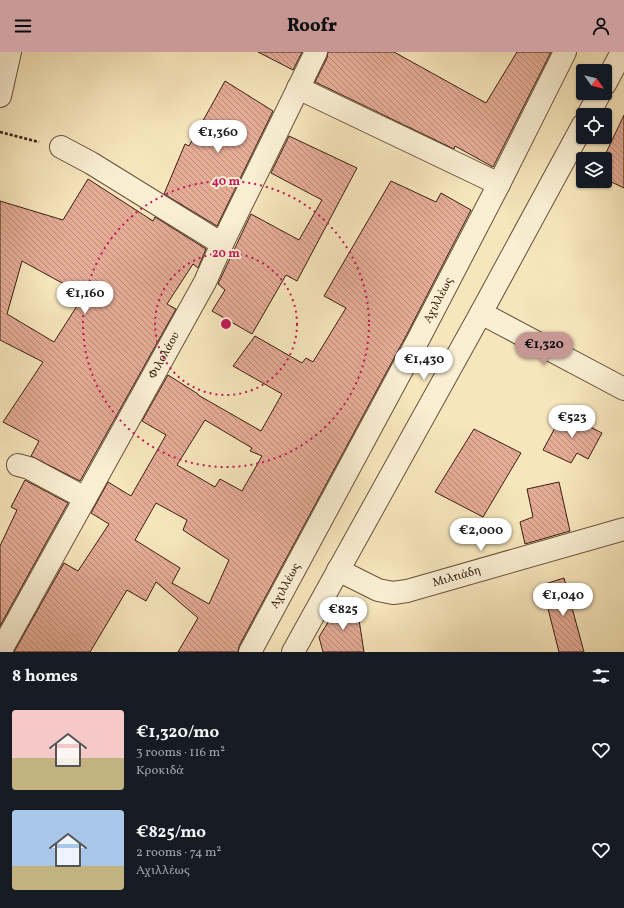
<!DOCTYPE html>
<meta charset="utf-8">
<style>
:root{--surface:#171b24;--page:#242831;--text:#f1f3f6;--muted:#9ea1a6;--accent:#c59692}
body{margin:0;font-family:Vollkorn,serif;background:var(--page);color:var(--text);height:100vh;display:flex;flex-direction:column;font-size:15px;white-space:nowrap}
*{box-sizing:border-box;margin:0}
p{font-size:13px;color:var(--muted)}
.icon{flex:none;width:22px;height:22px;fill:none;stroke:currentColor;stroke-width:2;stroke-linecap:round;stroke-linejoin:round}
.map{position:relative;height:600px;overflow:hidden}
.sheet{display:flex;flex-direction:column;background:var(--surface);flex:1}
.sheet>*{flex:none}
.needle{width:26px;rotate:124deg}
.tools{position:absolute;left:576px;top:12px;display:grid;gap:8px}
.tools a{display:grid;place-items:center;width:36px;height:36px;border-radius:4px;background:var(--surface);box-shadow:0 1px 3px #0004;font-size:20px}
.price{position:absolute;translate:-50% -34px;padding:0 9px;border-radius:14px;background:#fff;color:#222;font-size:13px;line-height:26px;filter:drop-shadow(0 1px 2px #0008)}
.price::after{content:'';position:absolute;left:50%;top:24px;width:12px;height:9px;margin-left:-6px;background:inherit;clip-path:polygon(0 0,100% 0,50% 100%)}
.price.selected{background:var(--accent);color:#111}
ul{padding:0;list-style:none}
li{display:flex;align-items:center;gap:12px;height:100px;padding:0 12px}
li span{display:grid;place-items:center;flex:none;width:112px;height:80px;border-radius:4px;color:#555}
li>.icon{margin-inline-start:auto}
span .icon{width:48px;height:48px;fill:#fffc;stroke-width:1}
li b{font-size:17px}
h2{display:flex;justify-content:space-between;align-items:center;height:48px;padding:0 12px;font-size:17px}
header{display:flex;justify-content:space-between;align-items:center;height:52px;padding:0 12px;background:var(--accent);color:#111;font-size:18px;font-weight:800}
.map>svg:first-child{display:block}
.building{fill:url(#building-back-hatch);stroke:#3a1f14;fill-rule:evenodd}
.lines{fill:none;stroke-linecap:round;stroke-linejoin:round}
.street-casing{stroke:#69513e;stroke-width:24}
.path{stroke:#3a1f14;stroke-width:2.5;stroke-dasharray:3 2;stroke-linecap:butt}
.street{stroke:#faefd3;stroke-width:22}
.ring{fill:none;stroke:#c2185b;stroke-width:2;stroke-dasharray:2 4}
.labels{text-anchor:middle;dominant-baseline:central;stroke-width:4;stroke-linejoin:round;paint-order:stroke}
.street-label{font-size:12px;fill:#3a1f14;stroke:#faefd3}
.centre{fill:#c2185b;stroke:#faefd3;stroke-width:2}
.ring-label{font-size:12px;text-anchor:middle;font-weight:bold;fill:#c2185b;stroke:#faefd3;stroke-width:4;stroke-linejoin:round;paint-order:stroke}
</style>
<header><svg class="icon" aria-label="menu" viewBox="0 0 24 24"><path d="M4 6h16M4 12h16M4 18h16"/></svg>Roofr<svg class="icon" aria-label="person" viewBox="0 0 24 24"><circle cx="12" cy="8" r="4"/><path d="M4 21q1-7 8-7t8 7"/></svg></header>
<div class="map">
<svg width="624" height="600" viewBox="0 0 624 600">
<defs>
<pattern id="building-back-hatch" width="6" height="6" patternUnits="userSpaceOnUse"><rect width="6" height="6" fill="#e5ac96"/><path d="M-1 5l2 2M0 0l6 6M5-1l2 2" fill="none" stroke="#bb8b79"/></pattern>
</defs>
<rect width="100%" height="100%" fill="#f7e6bc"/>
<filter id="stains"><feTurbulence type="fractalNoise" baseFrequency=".005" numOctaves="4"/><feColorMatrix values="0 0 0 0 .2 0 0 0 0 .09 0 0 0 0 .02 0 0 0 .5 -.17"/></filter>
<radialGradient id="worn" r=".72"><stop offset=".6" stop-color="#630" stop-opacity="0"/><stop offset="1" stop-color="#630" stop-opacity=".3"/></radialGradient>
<g class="building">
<polygon points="258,0 302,0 293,18"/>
<polygon points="328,0 394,0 486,51 517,0 551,0 493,115 455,94 454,97 315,30 327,6"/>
<polygon points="225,29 273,59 217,174 164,142 185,92 189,94"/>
<polygon points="624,63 624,136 605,127 605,103"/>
<polygon points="289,84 357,116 297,229 286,223 252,282 212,259 225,238 218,232 251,162 299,188 322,148 271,121"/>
<path d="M88,127l65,42 2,-4 51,32 -8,19 -5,-4 -26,40 9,5 -96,172 -49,-25 8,-15 -36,-19 40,-60 -43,-22v-139l63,19zM22,209l62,34 -30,47 -47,-28z"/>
<path d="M391,129l45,21 5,-9 30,17 -64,124 -168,312 -1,6h-60l20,-34 -42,-36 -10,19 -19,-11 -37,62h-76l50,-89 14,8 31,-47 -18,-11 17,-31 23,14 35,-61 -24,-14 26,-46 30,19v1l63,36 21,-37 -49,-28 22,-30 47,27 4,-5 7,4 33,-54 -22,-12zM205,368l47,28 -2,3 12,5 -20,35 -22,-12 -5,8 -38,-22zM156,451l31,17 -4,10 46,30 -20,44 -37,-21 8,-15 -45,-28z"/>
<polygon points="563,361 602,381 588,407 577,401 571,411 543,398"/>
<polygon points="474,377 521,401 483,465 435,440"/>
<polygon points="25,428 68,451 0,574 0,494 17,458 11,455"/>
<polygon points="559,430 570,479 525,492 520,470 533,465 527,437"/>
<polygon points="564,526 584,600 559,600 542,533"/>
<polygon points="341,549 357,555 364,600 323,600 319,585"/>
</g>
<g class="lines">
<defs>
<g id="street">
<polyline points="605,32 622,0"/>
<polyline points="298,36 499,132"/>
<polyline points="0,44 10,0"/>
<polyline points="588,63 600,41"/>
<polyline points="61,95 91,111 222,192"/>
<polyline points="481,261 624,337"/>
<polyline points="18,413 29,416 85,446"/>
<path id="s1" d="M338,518l40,20 15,3 14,-2 217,-62"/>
<path id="s2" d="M0,600l205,-370 17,-38 94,-192"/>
<path id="s3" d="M250,600l168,-312 81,-156 66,-132"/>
<polyline points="293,600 481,261 583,73"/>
</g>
</defs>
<use href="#street" class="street-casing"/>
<polyline class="path" points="0,80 39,90"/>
<use href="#street" class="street"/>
</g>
<g class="ring">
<circle cx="226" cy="272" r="71"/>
<circle cx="226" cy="272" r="143"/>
</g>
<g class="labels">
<g class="street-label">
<text stroke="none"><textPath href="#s3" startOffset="399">Αχιλλέως</textPath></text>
<text stroke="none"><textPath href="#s2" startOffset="339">Φιλολάου</textPath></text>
<text stroke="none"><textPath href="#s1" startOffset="126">Μιλτιάδη</textPath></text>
<text stroke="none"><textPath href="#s3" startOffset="75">Αχιλλέως</textPath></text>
</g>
</g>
<circle cx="226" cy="272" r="6" class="centre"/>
<g class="ring-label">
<text x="226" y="133">40 m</text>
<text x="226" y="205">20 m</text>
</g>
<rect width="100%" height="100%" filter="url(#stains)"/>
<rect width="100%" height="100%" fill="url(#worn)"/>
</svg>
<div class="tools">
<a><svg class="needle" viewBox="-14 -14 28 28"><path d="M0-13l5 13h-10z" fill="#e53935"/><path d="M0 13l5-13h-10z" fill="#9ea1a6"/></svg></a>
<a><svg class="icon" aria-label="locate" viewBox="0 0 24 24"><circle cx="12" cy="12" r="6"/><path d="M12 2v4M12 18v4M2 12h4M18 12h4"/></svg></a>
<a><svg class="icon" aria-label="layers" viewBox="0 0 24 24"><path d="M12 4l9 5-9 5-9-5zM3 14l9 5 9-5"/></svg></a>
</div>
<b class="price" style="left:218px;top:102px">€1,360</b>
<b class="price" style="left:85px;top:263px">€1,160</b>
<b class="price selected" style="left:544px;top:314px">€1,320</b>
<b class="price" style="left:424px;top:329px">€1,430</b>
<b class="price" style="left:572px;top:387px">€523</b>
<b class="price" style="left:481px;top:500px">€2,000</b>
<b class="price" style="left:563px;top:565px">€1,040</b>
<b class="price" style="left:343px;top:579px">€825</b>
</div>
<section class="sheet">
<h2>8 homes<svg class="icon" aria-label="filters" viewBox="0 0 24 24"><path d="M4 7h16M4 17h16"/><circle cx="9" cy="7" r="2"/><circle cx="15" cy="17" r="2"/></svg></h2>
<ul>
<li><span style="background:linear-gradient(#f6c9c9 60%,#c2b280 0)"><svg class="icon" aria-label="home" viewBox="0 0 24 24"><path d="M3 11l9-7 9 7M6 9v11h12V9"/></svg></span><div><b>€1,320/mo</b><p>3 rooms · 116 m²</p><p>Κροκιδά</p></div><svg class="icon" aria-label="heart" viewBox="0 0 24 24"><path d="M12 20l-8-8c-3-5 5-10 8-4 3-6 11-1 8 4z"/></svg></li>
<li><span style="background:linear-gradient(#a9c7e8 70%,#c2b280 0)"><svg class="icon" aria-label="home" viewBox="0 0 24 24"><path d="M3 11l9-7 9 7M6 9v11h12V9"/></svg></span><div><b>€825/mo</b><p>2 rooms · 74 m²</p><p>Αχιλλέως</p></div><svg class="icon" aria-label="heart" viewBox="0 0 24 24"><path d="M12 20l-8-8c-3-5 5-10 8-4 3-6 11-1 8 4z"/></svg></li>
</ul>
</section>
